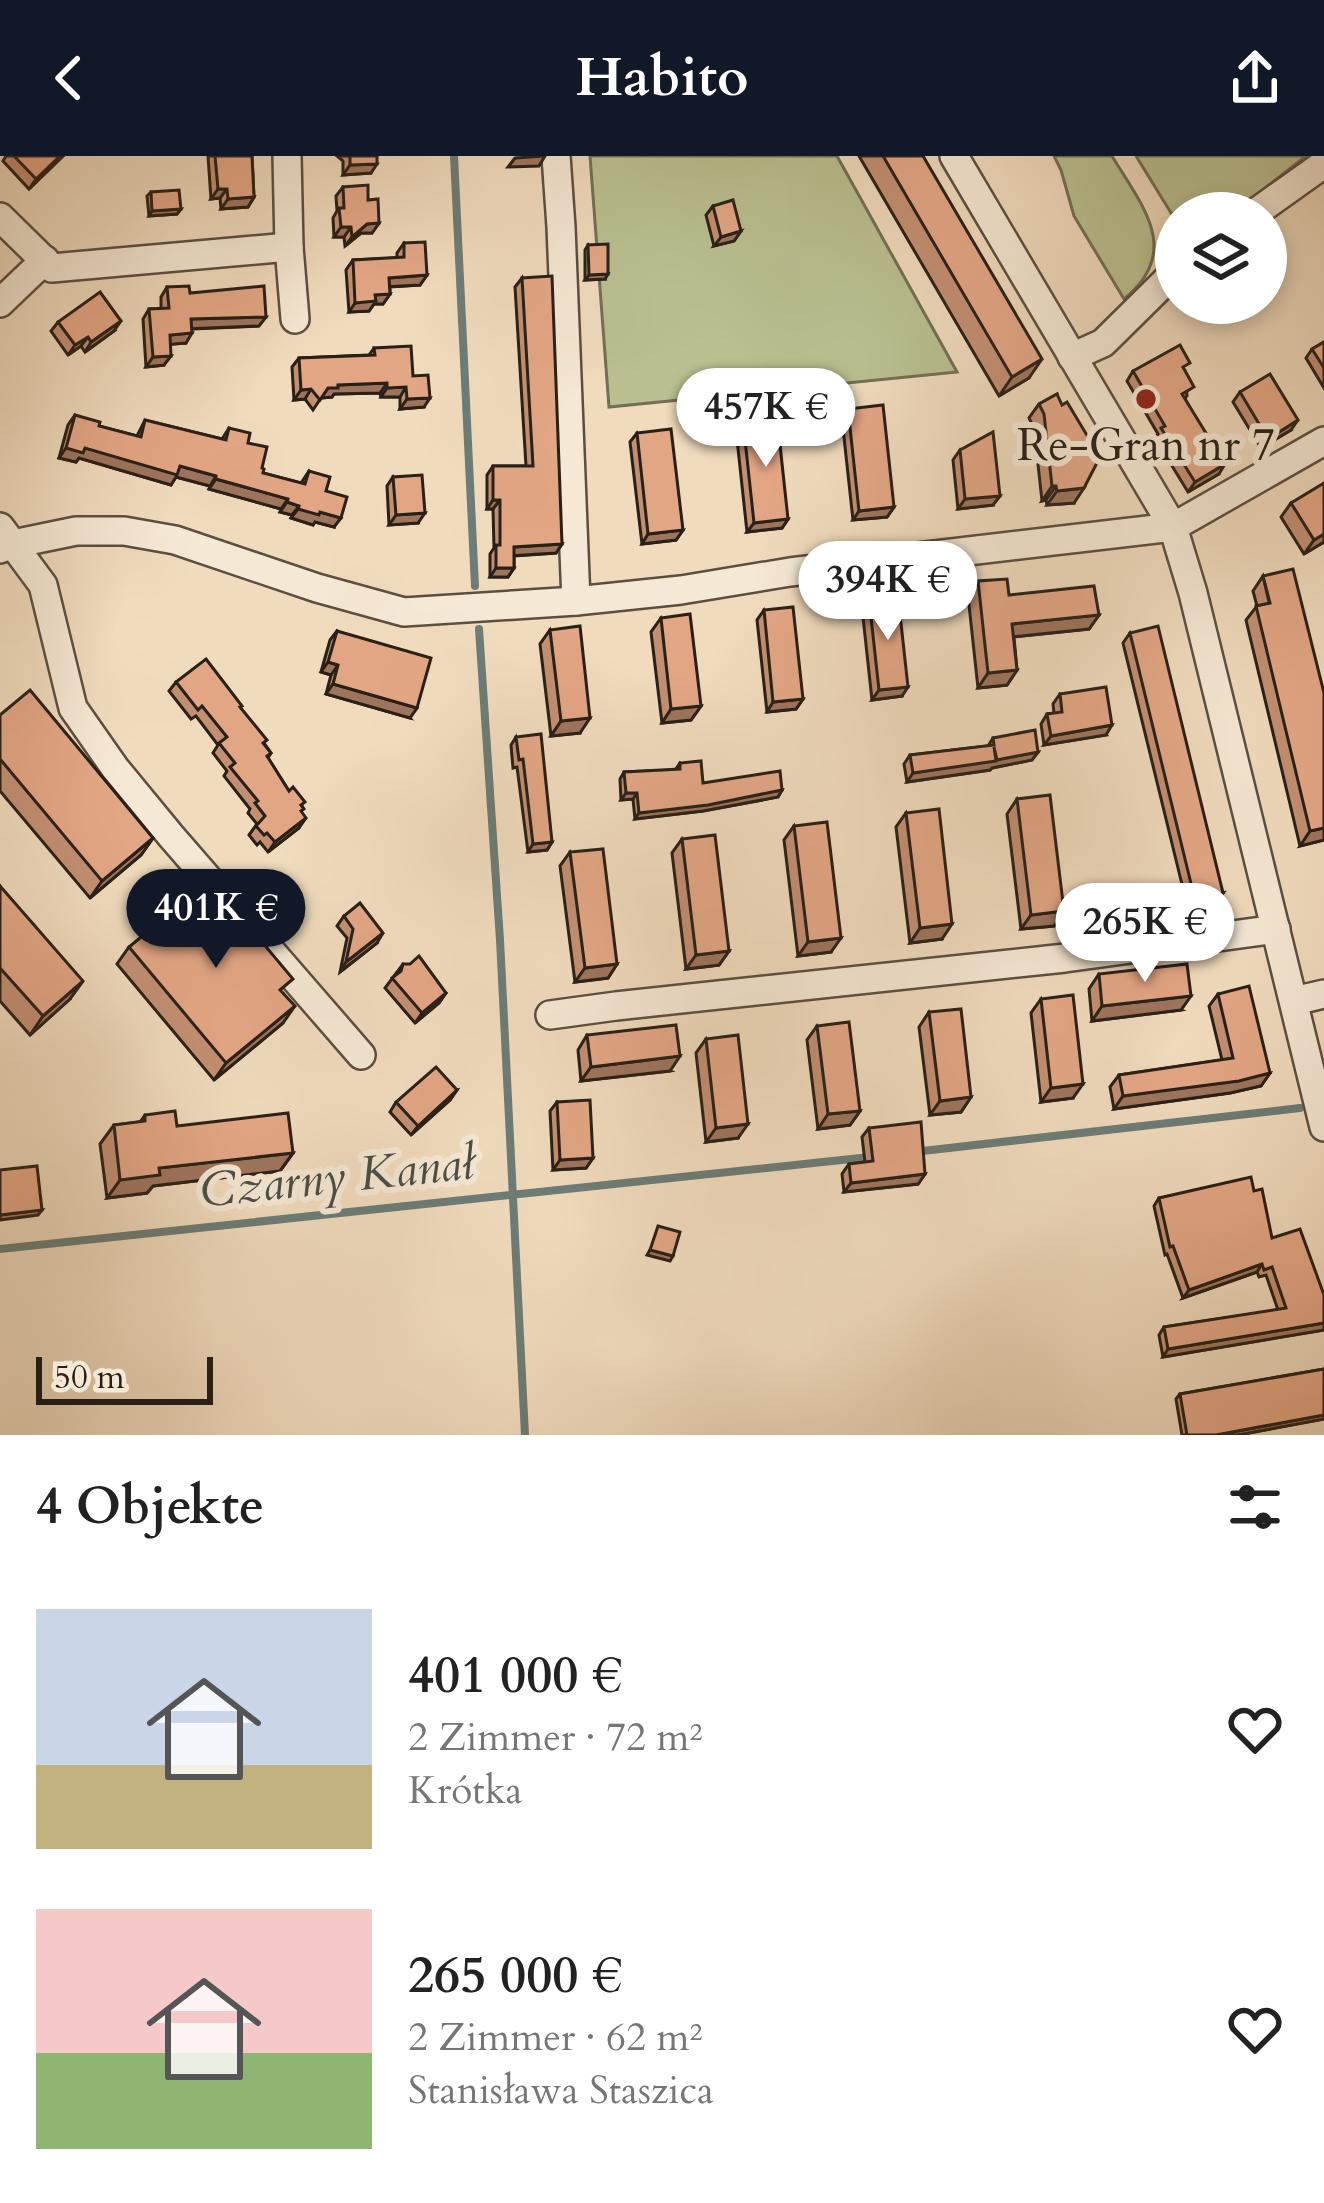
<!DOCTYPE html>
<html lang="de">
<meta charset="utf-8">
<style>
:root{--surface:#fff;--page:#f2f2f2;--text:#222;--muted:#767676;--accent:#111827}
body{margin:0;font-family:Cardo,serif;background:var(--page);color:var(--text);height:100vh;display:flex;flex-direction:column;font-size:45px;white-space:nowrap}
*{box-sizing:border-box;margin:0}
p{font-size:39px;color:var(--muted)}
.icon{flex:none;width:66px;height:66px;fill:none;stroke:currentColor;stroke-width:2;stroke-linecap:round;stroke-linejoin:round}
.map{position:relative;height:1279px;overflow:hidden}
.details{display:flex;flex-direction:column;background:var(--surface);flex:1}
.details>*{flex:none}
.fabs{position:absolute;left:1155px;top:36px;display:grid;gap:24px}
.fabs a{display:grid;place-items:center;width:132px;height:132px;border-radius:50%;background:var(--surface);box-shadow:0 6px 18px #0003;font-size:60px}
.scale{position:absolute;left:36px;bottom:30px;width:177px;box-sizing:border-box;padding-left:12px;border:6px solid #292018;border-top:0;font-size:33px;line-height:42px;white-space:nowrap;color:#292018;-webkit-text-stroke:9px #f5e8d4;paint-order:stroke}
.price{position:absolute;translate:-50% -102px;padding:0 27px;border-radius:42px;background:#fff;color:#222;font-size:39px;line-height:78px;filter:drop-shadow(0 3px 6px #0008)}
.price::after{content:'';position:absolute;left:50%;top:72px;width:36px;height:27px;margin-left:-18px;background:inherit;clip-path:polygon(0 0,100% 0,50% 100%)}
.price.selected{background:var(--accent);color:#fff}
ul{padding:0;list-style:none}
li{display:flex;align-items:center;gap:36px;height:300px;padding:0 36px}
li span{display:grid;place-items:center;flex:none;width:336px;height:240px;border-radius:0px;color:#555}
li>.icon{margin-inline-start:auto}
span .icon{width:144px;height:144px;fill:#fffc;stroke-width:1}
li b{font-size:51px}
h2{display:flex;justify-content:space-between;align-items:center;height:144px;padding:0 36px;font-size:51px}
header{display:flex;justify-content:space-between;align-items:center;height:156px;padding:0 36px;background:var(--accent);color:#fff;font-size:54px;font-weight:700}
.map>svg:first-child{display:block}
.green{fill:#bac090;stroke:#727054;stroke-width:3}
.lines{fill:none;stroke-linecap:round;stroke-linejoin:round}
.stream{stroke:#6d7c77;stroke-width:8}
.minor-casing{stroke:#5b4f41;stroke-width:32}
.minor{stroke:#f5e8d4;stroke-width:27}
.wall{fill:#c38f72;stroke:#292018;stroke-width:3}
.shaded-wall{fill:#9f745d;stroke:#292018;stroke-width:3}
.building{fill:#e3a685;stroke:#292018;stroke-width:3}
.poi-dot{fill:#8f2418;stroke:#f5e8d4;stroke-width:4.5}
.labels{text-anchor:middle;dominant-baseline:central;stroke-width:12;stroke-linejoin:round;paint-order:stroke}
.poi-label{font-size:45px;fill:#292018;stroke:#f5e8d4}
.water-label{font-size:48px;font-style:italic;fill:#4b4e47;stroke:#f5e8d4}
</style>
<header><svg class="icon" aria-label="back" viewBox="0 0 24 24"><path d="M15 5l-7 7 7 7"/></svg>Habito<svg class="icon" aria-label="share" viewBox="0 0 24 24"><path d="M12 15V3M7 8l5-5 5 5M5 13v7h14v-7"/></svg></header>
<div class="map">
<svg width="1324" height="1279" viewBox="0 0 1324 1279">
<rect width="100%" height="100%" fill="#f0dbbd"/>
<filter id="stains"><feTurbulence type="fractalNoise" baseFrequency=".00167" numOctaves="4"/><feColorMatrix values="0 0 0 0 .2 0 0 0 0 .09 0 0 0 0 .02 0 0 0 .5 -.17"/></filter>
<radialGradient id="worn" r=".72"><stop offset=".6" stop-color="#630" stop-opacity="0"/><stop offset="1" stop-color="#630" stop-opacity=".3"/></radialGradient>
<g class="green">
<polygon points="590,0 837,0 957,216 609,251"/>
<path d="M1054,0h58c30,50 71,95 12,143l-50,-83 -13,-46z"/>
<polygon points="1136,0 1306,0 1233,57 1176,57 1176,65"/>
</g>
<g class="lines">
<g class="stream">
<polyline points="454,0 475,430"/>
<polyline points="479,473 500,784 525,1279"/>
<polyline points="914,996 1300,952"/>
<polyline points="0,1093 870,1001"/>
</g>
<defs>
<g id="minor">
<polyline points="287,0 289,91 295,163"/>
<polyline points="556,0 561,71 576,445"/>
<polyline points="954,0 1173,371 1193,437 1324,971"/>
<polyline points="1255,57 1324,8"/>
<polyline points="0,61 52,112 289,91"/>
<polyline points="0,147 45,104"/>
<polyline points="1072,201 1103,187 1176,115"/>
<polyline points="0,371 43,429 73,552 115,612 171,680 361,899"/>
<polyline points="0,393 13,388 76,375 124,375 175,384 317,432 404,456 576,445 681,434 790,416 1173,371 1324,285"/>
<polyline points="1294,845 1324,838"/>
<polyline points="550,859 616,850 1065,802 1276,773"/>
</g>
</defs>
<use href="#minor" class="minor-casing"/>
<use href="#minor" class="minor"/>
</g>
<g class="wall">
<polygon points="6,0 63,0 29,33 3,5"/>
<polygon points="208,0 252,0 254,41 248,51 221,53 220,42 211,43"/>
<polygon points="337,0 377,0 371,17 343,19 343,5"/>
<polygon points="859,0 923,0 1029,222 999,240"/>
<polygon points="343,31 368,44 379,67 372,77 361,77 345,90 344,81 334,81 333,62 337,55 336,40"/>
<polygon points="151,36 181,53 177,58 149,60 147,40"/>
<polygon points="713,50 741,75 734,85 714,90 706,59"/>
<polygon points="404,87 427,119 420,129 390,131 390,138 383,148 374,148 369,155 349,156 346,114 353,104 397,102 397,97"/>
<polygon points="588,89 605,123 585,124 585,94"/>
<polygon points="522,122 562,388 556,397 514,400 514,412 508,421 490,421 490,398 494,392 493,353 487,353 487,319 493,310 526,310 515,131"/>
<polygon points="167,131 190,137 259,170 192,173 186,187 170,188 164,209 146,211 143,163 149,153 161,153 161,141"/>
<polygon points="58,166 114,175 85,196 81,190 68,199 51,175"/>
<polygon points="1324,186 1324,232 1306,202 1312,193"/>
<polygon points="374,192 413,220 424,251 400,253 400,241 381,241 380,237 334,238 332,241 321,242 313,254 305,243 294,244 292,211 299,202 369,199"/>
<polygon points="1133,215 1185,215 1187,240 1185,242 1219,318 1188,336 1155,282 1158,278 1127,225"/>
<polygon points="1240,236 1291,274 1261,292 1233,246"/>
<polygon points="1057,238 1074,347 1047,349 1046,344 1042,345 1034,272 1029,262 1039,248"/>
<polygon points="848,253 894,351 887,361 853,364 842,263"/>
<polygon points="75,259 99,270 137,280 145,264 222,283 229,272 248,287 263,317 301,327 309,315 326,335 334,371 315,366 313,369 291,362 292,359 280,356 281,353 209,333 210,330 176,321 171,329 79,302 76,306 59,302 68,269"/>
<polygon points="743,265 788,363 782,372 747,376 736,274"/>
<polygon points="637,277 683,374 676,384 642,388 630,286"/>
<polygon points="960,294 993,349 958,353 953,304"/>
<polygon points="393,321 418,367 389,369 387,330"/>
<polygon points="1291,347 1324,386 1304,398 1281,361"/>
<polygon points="1263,420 1324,684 1300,690 1246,464 1257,450 1253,435"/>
<polygon points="978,425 1009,439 1099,459 1089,473 1014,481 1017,514 1007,529 978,532 968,440"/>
<polygon points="869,443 902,540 872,544 862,452"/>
<polygon points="764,454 803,543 796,553 767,556 757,464"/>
<polygon points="661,462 701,550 691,564 662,567 651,476"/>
<polygon points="550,474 580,577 551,580 540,488"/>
<polygon points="337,475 410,562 326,538 331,519 321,516 330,484"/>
<polygon points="1130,477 1223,737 1216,746 1188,753 1123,487"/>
<polygon points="176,526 240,552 271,597 268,602 289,635 302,650 299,672 268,696 260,686 257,689 249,679 257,668 248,657 250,653 224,620 227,615 213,597 218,589 196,560 191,563 169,535"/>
<polygon points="1060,538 1106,579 1044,589 1041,568 1047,558 1054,557 1053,548"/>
<polygon points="0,559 153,682 141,699 90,742 0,635"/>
<polygon points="516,581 552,686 547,694 528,696 517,611 513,612 511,589"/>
<polygon points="993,582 1038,596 1032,604 992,612 990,614 907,626 904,608 910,599 988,590"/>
<polygon points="680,607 703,627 782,634 778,641 703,655 635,663 633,643 621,644 620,623 624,616 675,614"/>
<polygon points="1017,643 1064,755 1054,770 1021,773 1007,658"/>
<polygon points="906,657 942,783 910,787 896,671"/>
<polygon points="794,670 831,796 798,800 784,684"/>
<polygon points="682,683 729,795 719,809 686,813 672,697"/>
<polygon points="570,696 617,808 608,822 575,826 560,710"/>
<polygon points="0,730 70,843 30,879 0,845"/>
<polygon points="344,760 377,787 340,816 347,782 337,770"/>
<polygon points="129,791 283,837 283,867 214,924 117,808"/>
<polygon points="403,808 446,837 439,847 415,867 385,832"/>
<polygon points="1099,818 1181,854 1092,865 1089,833"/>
<polygon points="1218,838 1270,917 1261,930 1230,937 1114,953 1110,931 1119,919 1222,904 1209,850"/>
<polygon points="1041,843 1073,942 1041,946 1031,857"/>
<polygon points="929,856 971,941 961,956 930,959 919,871"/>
<polygon points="817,870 860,955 850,969 818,973 807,884"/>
<polygon points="587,879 670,915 581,925 578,894"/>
<polygon points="706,883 738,982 706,986 696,897"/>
<polygon points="457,934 450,944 411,979 390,956 396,946"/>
<polygon points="557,946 593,1002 586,1012 553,1014 550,955"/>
<polygon points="145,959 177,970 293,997 280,1015 153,1030 147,1037 107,1042 100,988 114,969 140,966"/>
<polygon points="869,972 925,1018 918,1028 844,1036 842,1018 849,1008 865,1006 862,981"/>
<polygon points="1254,1035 1272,1082 1324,1139 1324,1174 1163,1201 1159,1179 1164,1171 1278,1154 1266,1119 1259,1121 1257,1116 1183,1142 1167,1098 1165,1099 1154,1050 1159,1042"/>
<polygon points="1324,1213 1324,1263 1238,1279 1182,1279 1176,1243 1180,1238"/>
</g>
<g class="shaded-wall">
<polygon points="60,0 63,0 29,33 36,23"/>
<polygon points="545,0 539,10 508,11 515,2"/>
<polygon points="377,8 371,17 343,19 350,9"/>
<polygon points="218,33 227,33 220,42 211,43"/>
<polygon points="254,41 248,51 221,53 228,43"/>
<polygon points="181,53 177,58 149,60 152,55"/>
<polygon points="379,67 372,77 361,77 345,90 352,81 367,68"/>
<polygon points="341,71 351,71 344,81 334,81"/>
<polygon points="741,75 734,85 714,90 721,81"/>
<polygon points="608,118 605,123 585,124 589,119"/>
<polygon points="427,119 420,129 382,131 389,122"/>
<polygon points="390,138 383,148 374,148 369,155 349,156 355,147 375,139"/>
<polygon points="266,161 259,170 185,173 191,163"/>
<polygon points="121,165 114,175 85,196 91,186"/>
<polygon points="192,177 186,187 163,189 170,179"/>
<polygon points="88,181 81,190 68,199 75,189"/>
<polygon points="171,200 164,209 146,211 153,201"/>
<polygon points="1042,203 1029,222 999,240 1012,221"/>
<polygon points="387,227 380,237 334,238 332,241 321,242 328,232 338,229"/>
<polygon points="406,231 400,241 381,241 387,232"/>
<polygon points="311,233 305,243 294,244 301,234"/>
<polygon points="430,242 424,251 400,253 407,243"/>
<polygon points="1298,264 1291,274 1261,292 1268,283"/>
<polygon points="66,292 85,292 180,310 216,320 210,330 176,321 171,329 79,302 76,306 59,302"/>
<polygon points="1225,308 1219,318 1188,336 1195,326"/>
<polygon points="216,323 288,343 281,353 209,333"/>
<polygon points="1052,330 1056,330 1046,344 1042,345"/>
<polygon points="1084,332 1074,347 1047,349 1057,335"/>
<polygon points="1000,340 993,349 958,353 965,343"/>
<polygon points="493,344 500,344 493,353 487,353"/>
<polygon points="287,346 299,350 292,359 280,356"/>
<polygon points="894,351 887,361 853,364 859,355"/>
<polygon points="298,353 320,356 341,362 334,371 315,366 313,369 291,362"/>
<polygon points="425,357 418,367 389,369 396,359"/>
<polygon points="788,363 782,372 747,376 754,367"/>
<polygon points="683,374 676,384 642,388 648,378"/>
<polygon points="1324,378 1324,386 1304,398 1314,384"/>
<polygon points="562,388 556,397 508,400 514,391"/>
<polygon points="496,412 514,412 508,421 490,421"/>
<polygon points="1099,459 1089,473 1002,482 1012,468"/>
<polygon points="328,506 338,509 331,519 321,516"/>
<polygon points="1017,514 1007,529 978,532 988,517"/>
<polygon points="333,528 417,552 410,562 326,538"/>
<polygon points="908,531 902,540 872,544 879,534"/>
<polygon points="803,543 796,553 767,556 773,546"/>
<polygon points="701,550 691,564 662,567 671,553"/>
<polygon points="590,562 580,577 551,580 561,565"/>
<polygon points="1112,569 1106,579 1044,589 1051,580"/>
<polygon points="1038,596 1032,604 992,612 990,614 907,626 913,617"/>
<polygon points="782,634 778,641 703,655 635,663 639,657"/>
<polygon points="626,637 637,637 633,643 621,644"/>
<polygon points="306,662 299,672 268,696 275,686"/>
<polygon points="1324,672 1324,684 1300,690 1310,675"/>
<polygon points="153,682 141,699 90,742 102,725"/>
<polygon points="552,686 547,694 528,696 533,688"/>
<polygon points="1223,737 1216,746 1188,753 1195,744"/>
<polygon points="1064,755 1054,770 1021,773 1031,759"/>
<polygon points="952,768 942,783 910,787 920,772"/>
<polygon points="383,777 377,787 340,816 346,806"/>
<polygon points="841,782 831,796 798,800 808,786"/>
<polygon points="729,795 719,809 686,813 696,799"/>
<polygon points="617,808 608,822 575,826 585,812"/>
<polygon points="83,825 70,843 30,879 43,860"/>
<polygon points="446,837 439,847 415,867 422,857"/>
<polygon points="1191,840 1181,854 1092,865 1102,850"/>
<polygon points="295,850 283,867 214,924 226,907"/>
<polygon points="680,900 670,915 581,925 591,911"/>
<polygon points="1270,917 1261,930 1230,937 1114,953 1123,940"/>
<polygon points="1083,928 1073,942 1041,946 1051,932"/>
<polygon points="457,934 450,944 411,979 418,970"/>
<polygon points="971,941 961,956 930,959 940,945"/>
<polygon points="860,955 850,969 818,973 828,958"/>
<polygon points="748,968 738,982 706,986 716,972"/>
<polygon points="293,997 280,1015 153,1030 147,1037 107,1042 120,1024 159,1012"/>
<polygon points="593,1002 586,1012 553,1014 560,1004"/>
<polygon points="925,1018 918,1028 844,1036 851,1027"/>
<polygon points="42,1054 38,1059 0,1064 0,1059"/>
<polygon points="650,1094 673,1100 670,1105 647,1099"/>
<polygon points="1262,1108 1257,1116 1183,1142 1189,1134"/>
<polygon points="1324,1167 1324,1174 1163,1201 1168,1193"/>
<polygon points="1324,1259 1324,1263 1238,1279 1216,1279"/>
</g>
<g class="building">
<polygon points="14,0 60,0 36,23"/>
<polygon points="215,0 252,0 254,41 228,43 227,33 218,33"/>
<polygon points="350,0 377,0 377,8 350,9"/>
<polygon points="883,0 923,0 1042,203 1012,221"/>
<polygon points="368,29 368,44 378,43 379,67 367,68 352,81 351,71 341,71 339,52 344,52 343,31"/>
<polygon points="179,34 181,53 152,55 151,36"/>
<polygon points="733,44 741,75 721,81 713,50"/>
<polygon points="425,86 427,119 389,122 390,138 375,139 376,145 355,147 353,104 404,101 404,87"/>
<polygon points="608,88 608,118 589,119 588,89"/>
<polygon points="552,120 562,388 514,391 514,412 496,412 496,389 500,389 500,344 493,344 493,310 533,310 522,122"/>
<polygon points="189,130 190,137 264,130 266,161 191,163 192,177 170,179 171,200 153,201 149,153 169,152 167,131"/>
<polygon points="100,136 121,165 91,186 88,181 75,189 58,166"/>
<polygon points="1324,186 1324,212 1312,193"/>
<polygon points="1180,189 1190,207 1183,211 1194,231 1182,238 1225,308 1195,326 1161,272 1165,270 1133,215"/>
<polygon points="411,190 413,220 428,219 430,242 407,243 406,231 387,232 387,227 338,229 338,232 328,232 320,244 311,233 301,234 299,202 375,199 374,192"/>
<polygon points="1270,218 1298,264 1268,283 1240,236"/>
<polygon points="1057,238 1062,249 1067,246 1100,301 1084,332 1057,335 1056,330 1052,330 1044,258 1039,248"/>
<polygon points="883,249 894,351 859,355 848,253"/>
<polygon points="75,259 100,266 99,270 141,281 145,264 226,284 229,272 250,277 248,287 267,291 262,312 264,313 263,317 305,328 309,315 330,321 326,335 347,341 341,362 320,356 319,359 298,353 299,350 287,346 288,343 216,323 216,320 180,310 177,319 85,292 83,297 66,292"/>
<polygon points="777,261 788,363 754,367 743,265"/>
<polygon points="671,273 683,374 648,378 637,277"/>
<polygon points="993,276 1000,340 965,343 960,294"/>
<polygon points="422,319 425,357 396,359 393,321"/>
<polygon points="1324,327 1324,378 1314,384 1291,347"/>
<polygon points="1293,413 1324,537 1324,672 1310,675 1256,450 1270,447 1263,420"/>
<polygon points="1007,423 1009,439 1094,430 1099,459 1012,468 1017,514 988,517 978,425"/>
<polygon points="898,440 908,531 879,534 869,443"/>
<polygon points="793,451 803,543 773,546 764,454"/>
<polygon points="690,458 701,550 671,553 661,462"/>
<polygon points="580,470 590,562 561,565 550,474"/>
<polygon points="1158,470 1223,737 1195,744 1130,477"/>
<polygon points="337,475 431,502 417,552 333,528 338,509 328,506"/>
<polygon points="206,503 242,550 240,551 267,584 263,587 271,597 267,600 289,635 293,631 305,646 301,649 304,653 301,655 306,662 275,686 267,677 264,679 256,670 265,660 255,647 258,645 230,611 235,607 219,587 227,581 202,550 198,554 176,526"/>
<polygon points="1106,531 1112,569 1051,580 1047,558 1062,556 1060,538"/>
<polygon points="30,534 153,682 102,725 0,603 0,559"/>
<polygon points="1035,574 1038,596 997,604 994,591 996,605 913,617 910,599 994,589 993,582"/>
<polygon points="541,578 552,686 533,688 523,603 519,604 516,581"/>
<polygon points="701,605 703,627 780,615 782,634 708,649 639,657 637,637 626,637 624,616 680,613 680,607"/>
<polygon points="1050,639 1064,755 1031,759 1017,643"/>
<polygon points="939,653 952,768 920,772 906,657"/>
<polygon points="827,666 841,782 808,786 794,670"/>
<polygon points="715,679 729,795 696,799 682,683"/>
<polygon points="603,693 617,808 585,812 570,696"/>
<polygon points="210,724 293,823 280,834 295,850 226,907 129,791"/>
<polygon points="0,730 83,825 43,860 0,812"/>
<polygon points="360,747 383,777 346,806 353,773 344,760"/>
<polygon points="419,800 446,837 422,857 392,822 401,815 403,808 410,808"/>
<polygon points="1187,808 1191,840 1102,850 1099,818"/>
<polygon points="1249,830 1270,917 1239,925 1123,940 1119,919 1233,902 1218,838"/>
<polygon points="1073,839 1083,928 1051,932 1041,843"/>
<polygon points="961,853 971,941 940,945 929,856"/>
<polygon points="849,866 860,955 828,958 817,870"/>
<polygon points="676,869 680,900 591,911 587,879"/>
<polygon points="738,879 748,968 716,972 706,883"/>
<polygon points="436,911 457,934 418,970 396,946"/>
<polygon points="590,944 593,1002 560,1004 557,946"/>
<polygon points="175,955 177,970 288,957 293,997 159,1012 160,1019 120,1024 114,969 145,965 145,959"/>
<polygon points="921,966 925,1018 851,1027 849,1008 873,1005 869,972"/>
<polygon points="37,1010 42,1054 0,1059 0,1014"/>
<polygon points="1251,1021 1254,1035 1262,1033 1272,1082 1300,1073 1324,1139 1324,1167 1168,1193 1164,1171 1286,1152 1272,1111 1264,1114 1262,1108 1189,1134 1173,1090 1170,1091 1159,1042"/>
<polygon points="658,1070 680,1076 673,1100 650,1094"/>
<polygon points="1324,1213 1324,1259 1216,1279 1187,1279 1180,1238"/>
</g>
<circle class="poi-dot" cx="1146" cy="243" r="12"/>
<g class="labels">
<g class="poi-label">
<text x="1146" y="289">Re-Gran nr 7</text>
</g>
<g class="water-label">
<text transform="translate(337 1021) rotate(-6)">Czarny Kanał</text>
</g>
</g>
<rect width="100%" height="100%" filter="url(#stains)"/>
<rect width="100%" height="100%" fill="url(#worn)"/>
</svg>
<div class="fabs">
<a><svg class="icon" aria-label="layers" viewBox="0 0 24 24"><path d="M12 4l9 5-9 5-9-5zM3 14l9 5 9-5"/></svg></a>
</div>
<div class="scale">50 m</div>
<b class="price" style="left:766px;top:314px">457K €</b>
<b class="price" style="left:888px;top:487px">394K €</b>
<b class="price selected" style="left:216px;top:815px">401K €</b>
<b class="price" style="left:1145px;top:829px">265K €</b>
</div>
<section class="details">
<h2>4 Objekte<svg class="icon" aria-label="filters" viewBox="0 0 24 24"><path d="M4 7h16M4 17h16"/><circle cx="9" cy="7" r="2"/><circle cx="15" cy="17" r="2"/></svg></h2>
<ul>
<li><span style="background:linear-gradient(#c9d6e8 65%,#c2b280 0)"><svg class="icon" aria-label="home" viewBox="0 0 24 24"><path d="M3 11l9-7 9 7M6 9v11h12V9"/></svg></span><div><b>401 000 €</b><p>2 Zimmer · 72 m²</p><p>Krótka</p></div><svg class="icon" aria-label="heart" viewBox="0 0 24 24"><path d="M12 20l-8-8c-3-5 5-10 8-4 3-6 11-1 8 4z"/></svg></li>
<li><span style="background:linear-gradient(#f6c9c9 60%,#8fb573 0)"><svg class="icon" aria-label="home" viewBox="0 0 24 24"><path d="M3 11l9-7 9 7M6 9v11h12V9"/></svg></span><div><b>265 000 €</b><p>2 Zimmer · 62 m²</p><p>Stanisława Staszica</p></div><svg class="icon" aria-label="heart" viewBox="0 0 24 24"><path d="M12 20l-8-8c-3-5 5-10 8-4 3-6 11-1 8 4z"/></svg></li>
</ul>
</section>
